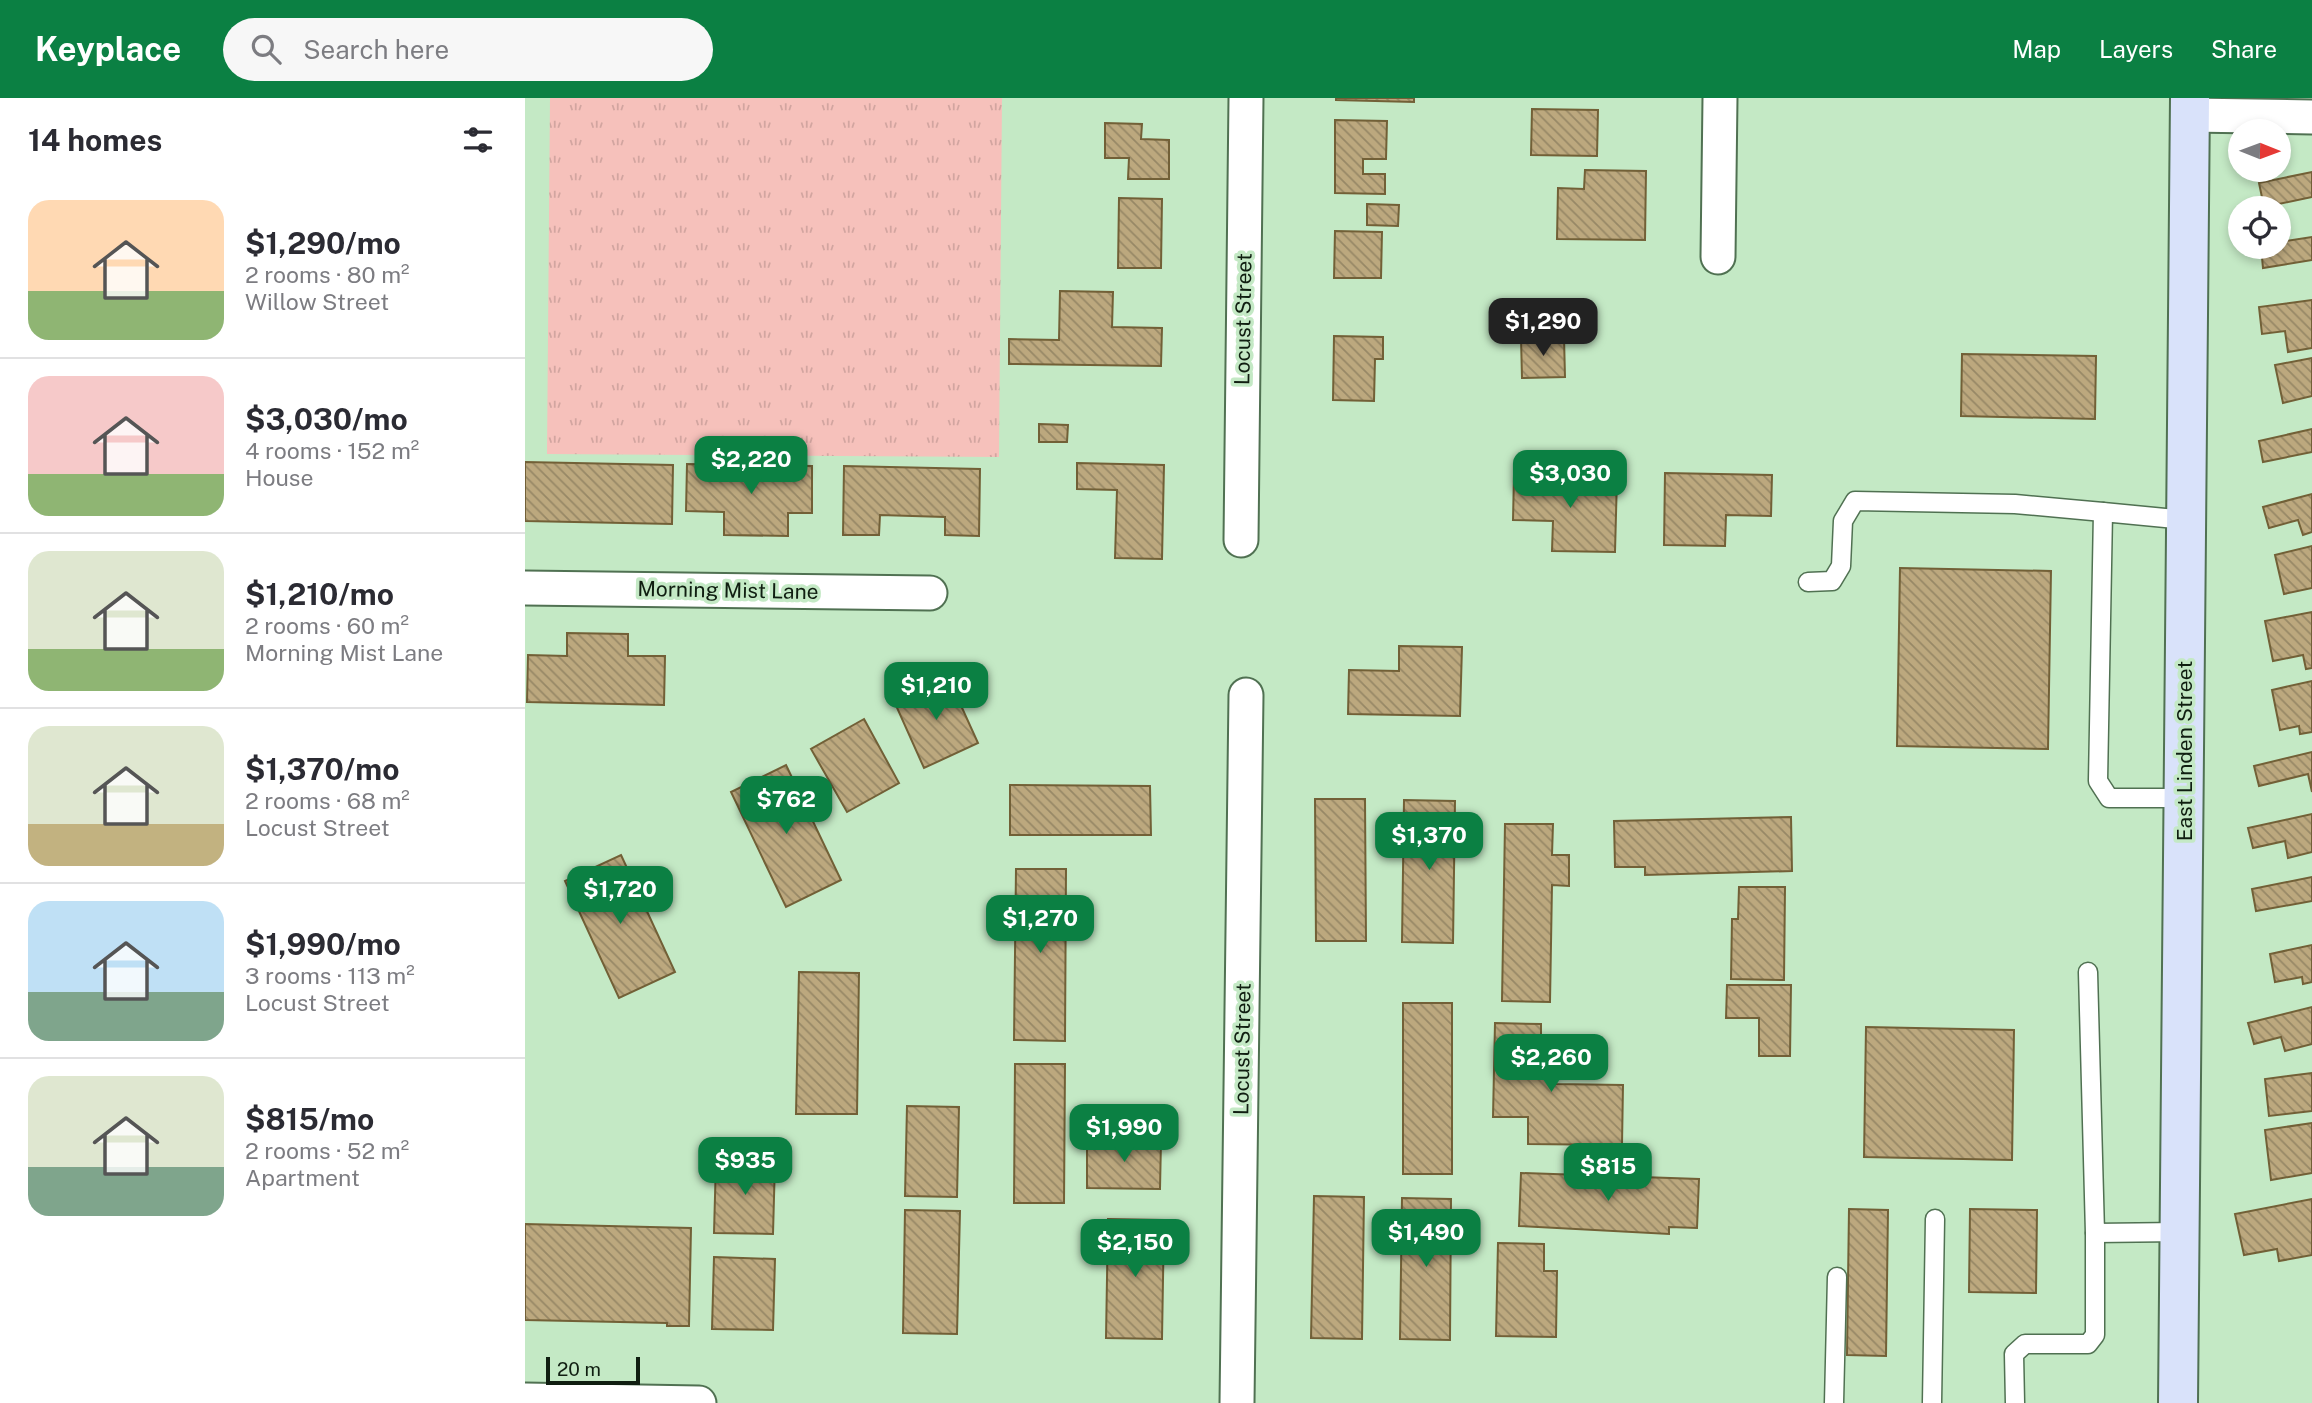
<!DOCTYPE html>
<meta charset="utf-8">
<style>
:root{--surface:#fff;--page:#f7f7f7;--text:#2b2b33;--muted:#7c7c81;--line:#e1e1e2;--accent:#0b8043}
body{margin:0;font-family:"Public Sans",sans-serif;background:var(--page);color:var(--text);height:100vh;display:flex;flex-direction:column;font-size:26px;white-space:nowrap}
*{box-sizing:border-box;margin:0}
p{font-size:23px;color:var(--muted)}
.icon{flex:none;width:38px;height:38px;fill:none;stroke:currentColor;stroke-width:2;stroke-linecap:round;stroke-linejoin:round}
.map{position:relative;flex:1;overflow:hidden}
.drawer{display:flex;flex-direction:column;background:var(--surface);width:525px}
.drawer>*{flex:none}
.needle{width:46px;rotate:91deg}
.controls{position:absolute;left:1703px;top:21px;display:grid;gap:14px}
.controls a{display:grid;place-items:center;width:63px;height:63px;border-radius:50%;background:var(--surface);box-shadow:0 4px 10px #0003;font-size:35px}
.scale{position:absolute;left:21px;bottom:18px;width:94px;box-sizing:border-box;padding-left:7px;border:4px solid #101e11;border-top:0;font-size:19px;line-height:24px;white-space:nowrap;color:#101e11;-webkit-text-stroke:5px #c4e9c5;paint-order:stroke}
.price{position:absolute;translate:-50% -60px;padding:0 16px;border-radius:14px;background:var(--accent);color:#fff;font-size:23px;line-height:46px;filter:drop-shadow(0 2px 4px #0008)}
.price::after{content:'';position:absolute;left:50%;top:42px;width:21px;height:16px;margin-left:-10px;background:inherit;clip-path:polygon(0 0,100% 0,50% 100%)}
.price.on{background:#222;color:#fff}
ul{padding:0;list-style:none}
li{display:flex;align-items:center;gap:21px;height:175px;padding:0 28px}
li+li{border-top:2px solid var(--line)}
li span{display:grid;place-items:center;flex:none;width:196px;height:140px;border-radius:21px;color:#555}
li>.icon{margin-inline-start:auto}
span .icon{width:84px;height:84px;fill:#fffc;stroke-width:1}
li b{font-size:30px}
h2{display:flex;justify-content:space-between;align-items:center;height:84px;padding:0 28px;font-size:30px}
header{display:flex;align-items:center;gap:42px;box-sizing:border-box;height:98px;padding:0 35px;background:var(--accent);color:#fff}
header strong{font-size:33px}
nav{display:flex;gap:38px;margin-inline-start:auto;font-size:24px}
.search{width:490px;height:63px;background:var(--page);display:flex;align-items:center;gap:18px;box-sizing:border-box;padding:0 24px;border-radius:38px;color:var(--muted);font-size:26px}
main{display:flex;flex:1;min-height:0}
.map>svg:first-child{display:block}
.grass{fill:url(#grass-tufts)}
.building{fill:url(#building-back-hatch);stroke:#726037;stroke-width:2}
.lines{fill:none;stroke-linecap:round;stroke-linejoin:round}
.service-casing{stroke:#507152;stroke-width:21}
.minor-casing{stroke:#507152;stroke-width:37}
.secondary-casing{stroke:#507152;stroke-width:42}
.service{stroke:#fff;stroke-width:18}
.minor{stroke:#fff;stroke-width:33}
.secondary{stroke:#d9e2fa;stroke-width:38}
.labels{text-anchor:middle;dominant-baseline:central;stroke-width:7;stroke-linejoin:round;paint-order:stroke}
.street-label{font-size:21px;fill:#101e11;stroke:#c4e9c5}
</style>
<header>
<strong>Keyplace</strong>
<div class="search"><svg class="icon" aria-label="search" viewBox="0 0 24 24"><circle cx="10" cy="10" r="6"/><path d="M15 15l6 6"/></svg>Search here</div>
<nav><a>Map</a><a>Layers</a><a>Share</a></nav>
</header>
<main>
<section class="drawer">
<h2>14 homes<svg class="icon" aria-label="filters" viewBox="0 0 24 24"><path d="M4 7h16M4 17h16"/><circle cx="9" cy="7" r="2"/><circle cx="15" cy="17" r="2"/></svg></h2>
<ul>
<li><span style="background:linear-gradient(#ffd9b3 65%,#8fb573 0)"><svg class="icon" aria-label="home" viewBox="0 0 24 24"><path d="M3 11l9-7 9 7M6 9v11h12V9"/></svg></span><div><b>$1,290/mo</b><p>2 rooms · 80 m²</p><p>Willow Street</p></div></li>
<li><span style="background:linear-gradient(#f6c9c9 70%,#8fb573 0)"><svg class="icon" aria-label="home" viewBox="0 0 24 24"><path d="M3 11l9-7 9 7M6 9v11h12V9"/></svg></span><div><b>$3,030/mo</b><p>4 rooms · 152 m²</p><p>House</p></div></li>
<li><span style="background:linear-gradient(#dfe7d0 70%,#8fb573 0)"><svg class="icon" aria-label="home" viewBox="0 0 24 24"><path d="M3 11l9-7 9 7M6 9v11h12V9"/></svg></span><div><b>$1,210/mo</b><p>2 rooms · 60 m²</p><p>Morning Mist Lane</p></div></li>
<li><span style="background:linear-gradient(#dfe7d0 70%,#c2b280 0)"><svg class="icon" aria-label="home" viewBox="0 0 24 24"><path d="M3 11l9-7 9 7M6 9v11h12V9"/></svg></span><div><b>$1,370/mo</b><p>2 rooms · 68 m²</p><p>Locust Street</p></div></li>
<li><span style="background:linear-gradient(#bfe0f5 65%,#7fa58c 0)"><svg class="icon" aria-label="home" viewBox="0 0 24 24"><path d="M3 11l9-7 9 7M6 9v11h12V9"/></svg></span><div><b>$1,990/mo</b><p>3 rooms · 113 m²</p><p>Locust Street</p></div></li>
<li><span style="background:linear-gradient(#dfe7d0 65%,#7fa58c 0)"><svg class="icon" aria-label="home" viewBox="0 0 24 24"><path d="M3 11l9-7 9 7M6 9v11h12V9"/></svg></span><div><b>$815/mo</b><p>2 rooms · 52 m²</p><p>Apartment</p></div></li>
</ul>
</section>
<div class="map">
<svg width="1787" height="1305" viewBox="0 0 1787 1305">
<defs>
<pattern id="grass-tufts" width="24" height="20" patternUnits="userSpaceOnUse" patternTransform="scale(1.75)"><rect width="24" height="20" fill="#f6c1bb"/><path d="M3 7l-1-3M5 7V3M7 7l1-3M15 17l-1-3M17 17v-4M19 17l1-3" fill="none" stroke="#d2a5a0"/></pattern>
<pattern id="building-back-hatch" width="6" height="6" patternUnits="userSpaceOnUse" patternTransform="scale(1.75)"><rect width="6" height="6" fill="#bca87e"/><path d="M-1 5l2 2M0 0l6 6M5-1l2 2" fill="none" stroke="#978866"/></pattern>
</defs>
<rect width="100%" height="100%" fill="#c4e9c5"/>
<polygon class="grass" points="25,0 477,0 474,359 22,356"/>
<g class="building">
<polygon points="811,0 889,0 889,4 811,2"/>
<polygon points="1007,11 1073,12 1072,58 1006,57"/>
<polygon points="810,22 862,23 861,61 838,61 838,76 860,76 860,96 810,95"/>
<polygon points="580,25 617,26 616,41 644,42 644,81 603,81 604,60 580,60"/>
<polygon points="1060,72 1121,73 1120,142 1032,141 1033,90 1059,91"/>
<polygon points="1787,74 1787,99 1739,109 1734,85"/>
<polygon points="594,100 637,101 636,170 593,170"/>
<polygon points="842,106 874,107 873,128 842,127"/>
<polygon points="810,133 857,134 856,180 809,180"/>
<polygon points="1787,139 1787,162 1738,170 1736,149 1754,149 1754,144"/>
<polygon points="535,193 588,194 587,229 637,230 636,268 484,266 484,241 534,242"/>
<polygon points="1787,202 1787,250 1763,254 1760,233 1737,236 1734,209"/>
<polygon points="809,238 858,239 858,261 850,261 849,303 808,302"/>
<polygon points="1039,239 1040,279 997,280 996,240"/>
<polygon points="1437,256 1571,258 1570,321 1436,318"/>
<polygon points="1787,260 1787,298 1758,305 1750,267"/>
<polygon points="514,326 543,327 542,344 514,344"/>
<polygon points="1787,331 1787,354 1738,364 1734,343"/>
<polygon points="0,364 148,367 147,426 0,423"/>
<polygon points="552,365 639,367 637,461 590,460 592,392 552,391"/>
<polygon points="162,366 287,368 287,415 263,415 263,438 199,437 199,414 161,413"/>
<polygon points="319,368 455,371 454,438 420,437 420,419 355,417 354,437 318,437"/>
<polygon points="1140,375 1247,377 1246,418 1201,417 1200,448 1139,447"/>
<polygon points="989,377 1092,379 1090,454 1027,453 1028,423 988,422"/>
<polygon points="1787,396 1787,434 1778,437 1773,422 1744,430 1738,409"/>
<polygon points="1787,448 1787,490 1759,496 1750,457"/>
<polygon points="1375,470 1526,473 1523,651 1372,648"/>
<polygon points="1787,514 1787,570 1781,571 1778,557 1748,563 1740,523"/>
<polygon points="42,535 103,536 103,558 140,558 139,607 2,604 3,557 42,558"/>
<polygon points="874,548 937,549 935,618 823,616 824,572 874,573"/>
<polygon points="423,579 453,645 399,670 369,603"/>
<polygon points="1787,583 1787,634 1775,636 1774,628 1755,632 1747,592"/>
<polygon points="339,621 374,685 322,714 286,651"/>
<polygon points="1787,654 1787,694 1783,676 1734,688 1729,668"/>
<polygon points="261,667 316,782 261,809 206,694"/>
<polygon points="485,687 625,688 626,737 485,737"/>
<polygon points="790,701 840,701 841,843 791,843"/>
<polygon points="879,702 930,703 928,845 877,844"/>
<polygon points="1787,716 1787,754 1763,760 1760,743 1728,750 1723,730"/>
<polygon points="1266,719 1267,773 1120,777 1120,769 1090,769 1089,723"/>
<polygon points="980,726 1028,726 1027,757 1044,757 1044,788 1027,787 1025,904 977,903"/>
<polygon points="96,757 150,874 94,900 40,783"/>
<polygon points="491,771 541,771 540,943 489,942"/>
<polygon points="1787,779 1787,803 1731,813 1727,791"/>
<polygon points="1214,789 1260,789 1259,882 1206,881 1207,821 1213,821"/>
<polygon points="1787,847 1787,884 1778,886 1777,879 1750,884 1745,856"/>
<polygon points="274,874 334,875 332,1016 271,1016"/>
<polygon points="1202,887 1266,887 1265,958 1234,958 1234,920 1201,920"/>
<rect x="878" y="905" width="49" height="171"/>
<polygon points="1787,909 1787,946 1760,953 1756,939 1729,946 1723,925"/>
<polygon points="970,925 1016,926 1016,955 1031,955 1031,986 1098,987 1097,1047 1003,1046 1003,1019 968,1019"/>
<polygon points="1341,929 1489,932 1487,1062 1339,1059"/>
<polygon points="490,966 540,966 539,1105 489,1105"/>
<polygon points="1787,975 1787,1013 1744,1018 1740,981"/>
<polygon points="382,1008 434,1009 432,1099 380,1098"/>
<polygon points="1787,1025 1787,1075 1746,1082 1740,1032"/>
<polygon points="562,1042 636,1043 635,1091 562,1090"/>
<polygon points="191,1062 250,1063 248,1136 189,1135"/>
<polygon points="996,1075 1174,1081 1172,1130 1144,1129 1144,1136 994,1128"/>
<polygon points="789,1098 839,1099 837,1241 786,1240"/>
<polygon points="877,1100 926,1101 925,1242 875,1241"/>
<polygon points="1787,1101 1787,1157 1754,1163 1752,1151 1719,1157 1710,1116"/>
<polygon points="1324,1111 1363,1112 1361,1258 1322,1257"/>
<polygon points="1445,1111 1512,1112 1511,1195 1444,1194"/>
<polygon points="380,1112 435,1113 432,1236 378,1235"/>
<polygon points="583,1121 639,1122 637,1241 581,1240"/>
<polygon points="0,1126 166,1130 164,1228 142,1228 142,1225 0,1222"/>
<polygon points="973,1145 1019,1146 1019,1173 1032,1173 1031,1239 971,1238"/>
<polygon points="189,1159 250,1161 248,1232 187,1231"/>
</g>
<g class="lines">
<defs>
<g id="service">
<polyline points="1283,484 1307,483 1316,468 1318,423 1330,403 1490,406 1578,414"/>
<polyline points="1659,700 1584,700 1573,683 1578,414 1661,422"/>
<polyline points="1563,874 1570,1135 1655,1134"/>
<polyline points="1309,1305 1312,1179"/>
<polyline points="1407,1305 1410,1121"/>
<polyline points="1490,1305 1489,1256 1500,1246 1563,1246 1570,1237 1570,1135"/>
</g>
<g id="minor">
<polyline points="1665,17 1787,19"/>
<polyline points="1193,159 1195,0"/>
<polyline points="716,442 721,0"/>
<polyline points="0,490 405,495"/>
<polyline points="0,1302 174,1305"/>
<polyline points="712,1305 721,597"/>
</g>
<polyline id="secondary" points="1653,1305 1665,0"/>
</defs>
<use href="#service" class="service-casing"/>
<use href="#minor" class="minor-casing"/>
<use href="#secondary" class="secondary-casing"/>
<use href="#service" class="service"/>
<use href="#minor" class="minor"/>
<use href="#secondary" class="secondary"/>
</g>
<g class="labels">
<g class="street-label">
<text transform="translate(718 221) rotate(-89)">Locust Street</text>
<text transform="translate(203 492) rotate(1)">Morning Mist Lane</text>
<text transform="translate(1659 653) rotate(-90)">East Linden Street</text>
<text transform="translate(717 951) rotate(-89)">Locust Street</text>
</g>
</g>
</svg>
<div class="controls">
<a><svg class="needle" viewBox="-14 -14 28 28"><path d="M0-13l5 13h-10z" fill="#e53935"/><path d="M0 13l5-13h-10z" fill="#7c7c81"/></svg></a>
<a><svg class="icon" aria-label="locate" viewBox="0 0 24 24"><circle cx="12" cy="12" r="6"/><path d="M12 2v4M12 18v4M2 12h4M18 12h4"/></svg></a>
</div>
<div class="scale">20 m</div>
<b class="price on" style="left:1018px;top:260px">$1,290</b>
<b class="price" style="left:226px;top:398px">$2,220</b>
<b class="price" style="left:1045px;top:412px">$3,030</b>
<b class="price" style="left:411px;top:624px">$1,210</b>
<b class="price" style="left:261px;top:738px">$762</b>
<b class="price" style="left:904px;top:774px">$1,370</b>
<b class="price" style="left:95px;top:828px">$1,720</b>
<b class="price" style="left:515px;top:857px">$1,270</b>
<b class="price" style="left:1026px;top:996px">$2,260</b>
<b class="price" style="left:599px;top:1066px">$1,990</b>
<b class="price" style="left:220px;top:1099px">$935</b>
<b class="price" style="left:1083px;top:1105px">$815</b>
<b class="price" style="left:901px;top:1171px">$1,490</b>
<b class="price" style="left:610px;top:1181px">$2,150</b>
</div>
</main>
